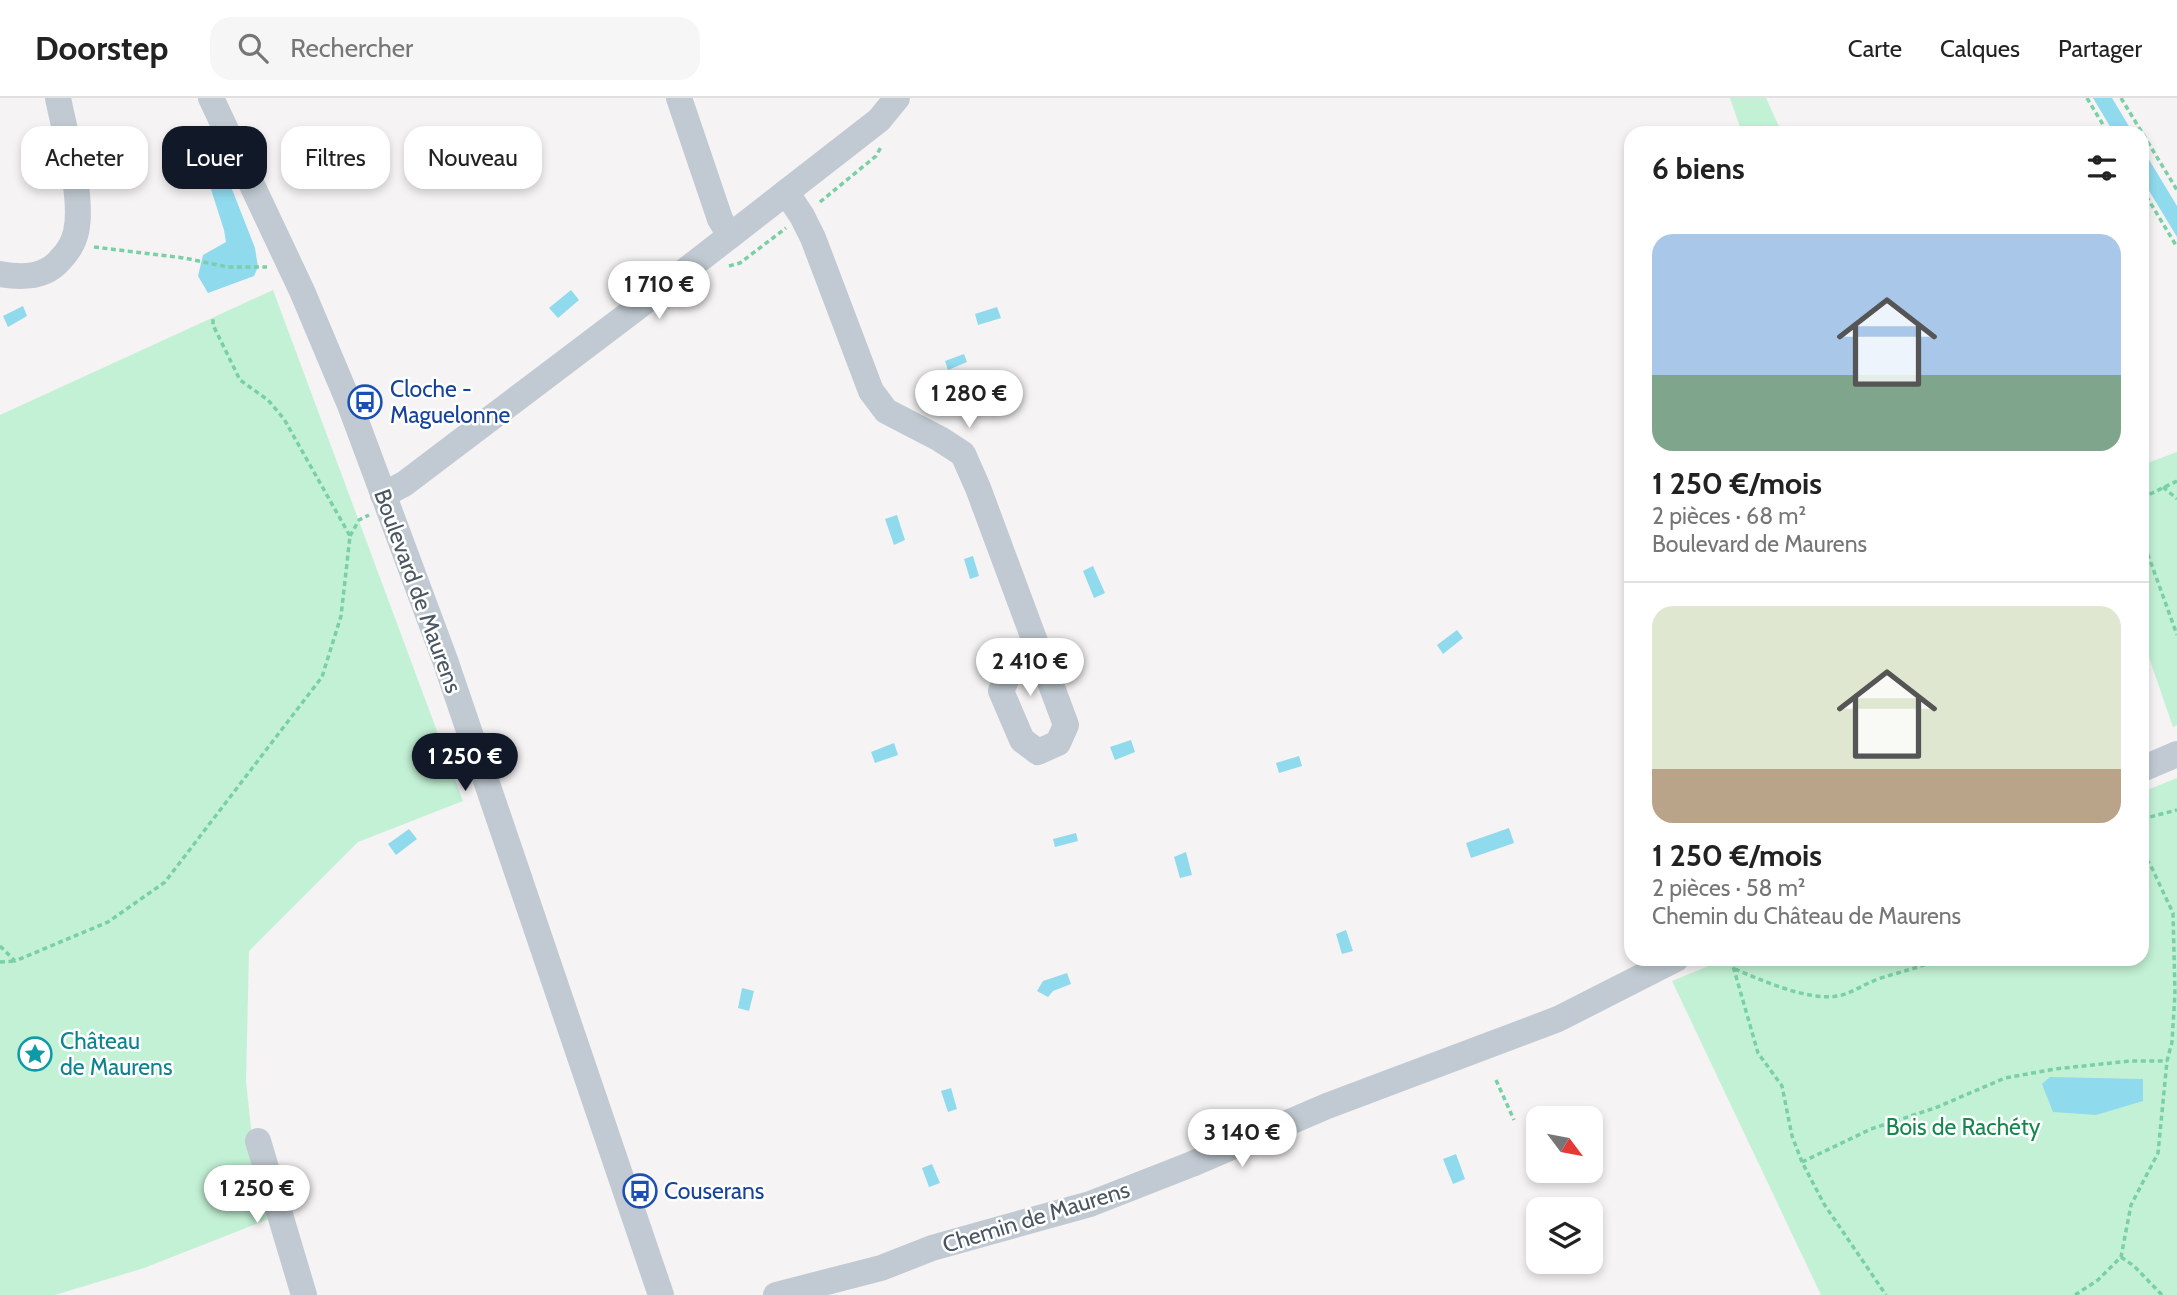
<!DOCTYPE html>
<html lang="fr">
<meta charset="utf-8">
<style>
:root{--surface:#fff;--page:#f6f6f6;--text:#222;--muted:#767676;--line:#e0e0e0;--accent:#111827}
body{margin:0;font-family:Cabin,sans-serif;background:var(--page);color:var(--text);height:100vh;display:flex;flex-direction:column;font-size:26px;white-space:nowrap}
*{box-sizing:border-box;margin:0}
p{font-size:23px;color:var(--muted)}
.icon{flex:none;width:38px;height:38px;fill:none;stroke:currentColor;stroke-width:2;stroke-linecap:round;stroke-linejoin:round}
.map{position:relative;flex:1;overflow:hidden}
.details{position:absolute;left:1624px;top:28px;width:525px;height:840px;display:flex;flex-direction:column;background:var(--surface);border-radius:21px;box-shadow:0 4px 10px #0003}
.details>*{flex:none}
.banner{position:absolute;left:21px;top:28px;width:665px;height:63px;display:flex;gap:14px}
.needle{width:46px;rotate:122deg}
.buttons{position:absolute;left:1526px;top:1008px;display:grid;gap:14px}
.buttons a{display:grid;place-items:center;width:77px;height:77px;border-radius:14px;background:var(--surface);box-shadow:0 4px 10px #0003;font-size:35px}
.price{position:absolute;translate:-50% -60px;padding:0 16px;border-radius:24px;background:#fff;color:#222;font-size:23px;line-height:46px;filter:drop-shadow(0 2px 4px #0008)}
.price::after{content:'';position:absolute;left:50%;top:42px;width:21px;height:16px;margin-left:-10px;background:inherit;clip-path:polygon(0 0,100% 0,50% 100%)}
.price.on{background:var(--accent);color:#fff}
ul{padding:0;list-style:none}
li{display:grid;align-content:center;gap:14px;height:371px;padding:0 28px}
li+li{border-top:2px solid var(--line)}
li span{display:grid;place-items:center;height:217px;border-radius:21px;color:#555}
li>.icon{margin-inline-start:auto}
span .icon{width:126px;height:126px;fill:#fffc;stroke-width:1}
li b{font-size:30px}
h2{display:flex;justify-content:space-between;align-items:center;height:84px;padding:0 28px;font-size:30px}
.tag{padding:0 24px;border-radius:21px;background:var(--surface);box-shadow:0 4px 10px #0003;font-size:24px;line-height:63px}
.tag.on{background:var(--accent);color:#fff}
header{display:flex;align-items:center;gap:42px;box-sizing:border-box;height:98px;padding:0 35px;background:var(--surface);border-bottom:2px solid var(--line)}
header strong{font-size:33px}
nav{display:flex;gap:38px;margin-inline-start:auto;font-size:24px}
.search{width:490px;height:63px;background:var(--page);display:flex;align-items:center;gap:18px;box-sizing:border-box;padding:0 24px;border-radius:21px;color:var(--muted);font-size:26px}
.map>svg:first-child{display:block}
.green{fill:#c3f1d5}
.water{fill:#90daee}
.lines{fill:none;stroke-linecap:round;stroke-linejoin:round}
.path{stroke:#7ad0a6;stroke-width:3.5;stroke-dasharray:5 3.5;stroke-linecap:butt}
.minor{stroke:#c1cad2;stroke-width:26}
.labels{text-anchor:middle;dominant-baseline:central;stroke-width:5;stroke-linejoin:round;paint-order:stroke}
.transit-label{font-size:23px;fill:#164399;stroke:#fff;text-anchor:start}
.street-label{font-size:23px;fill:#4a5661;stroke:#fff}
.culture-label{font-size:23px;fill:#0d838f;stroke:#fff;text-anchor:start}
.park-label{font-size:23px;fill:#17864f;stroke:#fff}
</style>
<header>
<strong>Doorstep</strong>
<div class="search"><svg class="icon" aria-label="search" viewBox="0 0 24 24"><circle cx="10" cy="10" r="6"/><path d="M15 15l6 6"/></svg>Rechercher</div>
<nav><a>Carte</a><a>Calques</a><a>Partager</a></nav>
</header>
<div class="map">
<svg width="2177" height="1197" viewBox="0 0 2177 1197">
<rect width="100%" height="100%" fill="#f5f3f3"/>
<g class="green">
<polygon points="1730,0 1766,0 1782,35 1742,35"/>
<polygon points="273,192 463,703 358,744 249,853 246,984 252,1039 271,1120 144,1170 55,1197 0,1197 0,317"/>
<polygon points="2177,354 2177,627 2173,629 2142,539 2142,367"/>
<polygon points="2177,680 2177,1197 1821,1197 1672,883 1726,861 2142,861 2142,694"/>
</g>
<g class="water">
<polygon points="2093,0 2112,0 2133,35 2114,35"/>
<polygon points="2142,50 2177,108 2177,139 2142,81"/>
<polygon points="214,71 228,81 255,150 258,169 254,178 208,195 198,178 203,157 226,144 224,132 207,79"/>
<polygon points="571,192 579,202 558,220 549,210"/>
<polygon points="23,208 27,218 8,229 3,218"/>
<polygon points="997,209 1001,220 978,227 975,216"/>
<polygon points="964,256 967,264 948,272 945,263"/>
<polygon points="897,417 905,442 894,447 885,421"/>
<polygon points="973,458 979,478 970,481 964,461"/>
<polygon points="1093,468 1105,495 1094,500 1083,473"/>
<polygon points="1457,532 1463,540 1443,556 1437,547"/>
<polygon points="1131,642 1135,654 1115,662 1110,649"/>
<polygon points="894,645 898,657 875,665 871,654"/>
<polygon points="1299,658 1302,668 1279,675 1276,665"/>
<polygon points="1509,730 1514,745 1471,760 1466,745"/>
<polygon points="409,731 417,741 396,757 388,746"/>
<polygon points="1076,735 1078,743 1055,749 1053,741"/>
<polygon points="1186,754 1192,777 1180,780 1174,759"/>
<polygon points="1346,832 1353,853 1342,856 1336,836"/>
<polygon points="1067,875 1071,886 1053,893 1048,899 1037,893 1043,883"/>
<polygon points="742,890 754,893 749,913 738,910"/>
<polygon points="2050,979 2143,981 2143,1003 2096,1017 2053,1014 2042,986"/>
<polygon points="951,990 957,1011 948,1014 941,993"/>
<polygon points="1456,1056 1465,1081 1453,1086 1443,1061"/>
<polygon points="932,1066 940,1085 929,1089 922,1070"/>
</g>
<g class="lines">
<g class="path">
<polyline points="2087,0 2108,35"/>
<polyline points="2121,0 2177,92"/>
<polyline points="2142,91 2177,149"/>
<polyline points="820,104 876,58 881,49"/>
<polyline points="94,149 184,160 228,169 267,169"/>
<polyline points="729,168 740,165 786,130"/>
<polyline points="2163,389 2177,401"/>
<polyline points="2142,400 2177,383"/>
<polyline points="350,438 359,422 369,417"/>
<polyline points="2142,440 2177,537"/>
<polyline points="2142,721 2177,712"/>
<polyline points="0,848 15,863 108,824 165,784 322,579 341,518 350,438 284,321 268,302 240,282 213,227 213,220"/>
<polyline points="1731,861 1758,955 1782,988 1792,1038 1802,1064 1824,1106 1886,1197"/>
<polyline points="0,864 15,863"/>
<path d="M1735,871c28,12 73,32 103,27 15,-3 26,-12 40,-17 21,-7 41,-11 61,-20"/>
<polyline points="1496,982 1514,1022"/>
<polyline points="1802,1064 1871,1031 1935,1010 2005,980 2055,971 2130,963 2167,963"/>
<polyline points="2121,1159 2134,1168 2162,1197"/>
<polyline points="2075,1197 2098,1182 2121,1159 2131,1107 2158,1055 2167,963 2172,944 2175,895 2173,815 2150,766 2142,755"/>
</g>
<g class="minor">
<polyline points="211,0 302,193 350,307 445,562 661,1197"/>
<polyline points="679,0 720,121 730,138"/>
<polyline points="786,94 802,118 813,140 871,293 886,313 940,341 963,356 978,390 1066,627 1058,645 1038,654 1022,642 1001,593 1011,571 1040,557"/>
<path d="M0,176c22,4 45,4 60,-14 7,-7 14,-18 16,-28 8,-35 -11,-98 -18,-134"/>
<polyline points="383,397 404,386 663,190 879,22 897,0"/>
<polyline points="2142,671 2177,656"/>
<polyline points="258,1043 304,1197"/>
<polyline points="776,1197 881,1170 932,1150 1090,1106 1192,1066 1327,1008 1558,921 1676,861"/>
</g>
</g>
<defs>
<symbol id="bus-ring" viewBox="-11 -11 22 22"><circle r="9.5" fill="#fff" stroke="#1a4fb4" stroke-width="1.5"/><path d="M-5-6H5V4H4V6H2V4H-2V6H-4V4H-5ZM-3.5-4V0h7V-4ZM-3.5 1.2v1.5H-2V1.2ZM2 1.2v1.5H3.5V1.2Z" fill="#1a4fb4"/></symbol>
<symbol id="sight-ring" viewBox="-11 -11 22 22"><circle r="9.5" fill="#fff" stroke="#0f9aa8" stroke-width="1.5"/><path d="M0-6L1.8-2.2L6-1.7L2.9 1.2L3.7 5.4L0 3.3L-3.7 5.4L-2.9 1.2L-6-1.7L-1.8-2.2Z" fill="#0f9aa8"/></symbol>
</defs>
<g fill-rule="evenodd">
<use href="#bus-ring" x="346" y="285" width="38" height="38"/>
<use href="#sight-ring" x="16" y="937" width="38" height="38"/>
<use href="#bus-ring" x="621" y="1074" width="38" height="38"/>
</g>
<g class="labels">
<g class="transit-label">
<text x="390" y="291">Cloche -<tspan x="390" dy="26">Maguelonne</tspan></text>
<text x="664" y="1093">Couserans</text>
</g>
<g class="street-label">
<text transform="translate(418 493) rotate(70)">Boulevard de Maurens</text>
<text transform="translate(1036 1119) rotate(-17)">Chemin de Maurens</text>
</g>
<g class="culture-label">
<text x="60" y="943">Château<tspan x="60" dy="26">de Maurens</tspan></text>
</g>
<g class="park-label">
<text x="1963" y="1029">Bois de Rachéty</text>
</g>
</g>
</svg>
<div class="buttons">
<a><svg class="needle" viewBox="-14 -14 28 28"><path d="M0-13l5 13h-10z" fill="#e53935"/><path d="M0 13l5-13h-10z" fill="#767676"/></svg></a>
<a><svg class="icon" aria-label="layers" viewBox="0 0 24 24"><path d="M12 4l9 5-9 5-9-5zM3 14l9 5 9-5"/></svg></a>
</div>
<b class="price" style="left:659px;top:223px">1 710 €</b>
<b class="price" style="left:969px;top:332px">1 280 €</b>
<b class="price" style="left:1030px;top:600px">2 410 €</b>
<b class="price on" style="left:465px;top:695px">1 250 €</b>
<b class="price" style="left:1242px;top:1071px">3 140 €</b>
<b class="price" style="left:257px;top:1127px">1 250 €</b>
<div class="banner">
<a class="tag">Acheter</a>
<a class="tag on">Louer</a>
<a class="tag">Filtres</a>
<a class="tag">Nouveau</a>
</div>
<section class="details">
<h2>6 biens<svg class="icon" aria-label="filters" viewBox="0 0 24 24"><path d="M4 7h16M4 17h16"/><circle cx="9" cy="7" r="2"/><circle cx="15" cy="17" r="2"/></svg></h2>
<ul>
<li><span style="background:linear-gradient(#a9c7e8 65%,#7fa58c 0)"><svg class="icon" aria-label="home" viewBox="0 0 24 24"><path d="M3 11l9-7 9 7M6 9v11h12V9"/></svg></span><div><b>1 250 €/mois</b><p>2 pièces · 68 m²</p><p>Boulevard de Maurens</p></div></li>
<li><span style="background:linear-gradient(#dfe7d0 75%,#b9a48a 0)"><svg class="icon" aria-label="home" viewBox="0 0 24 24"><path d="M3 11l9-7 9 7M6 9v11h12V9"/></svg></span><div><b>1 250 €/mois</b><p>2 pièces · 58 m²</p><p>Chemin du Château de Maurens</p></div></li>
</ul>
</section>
</div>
